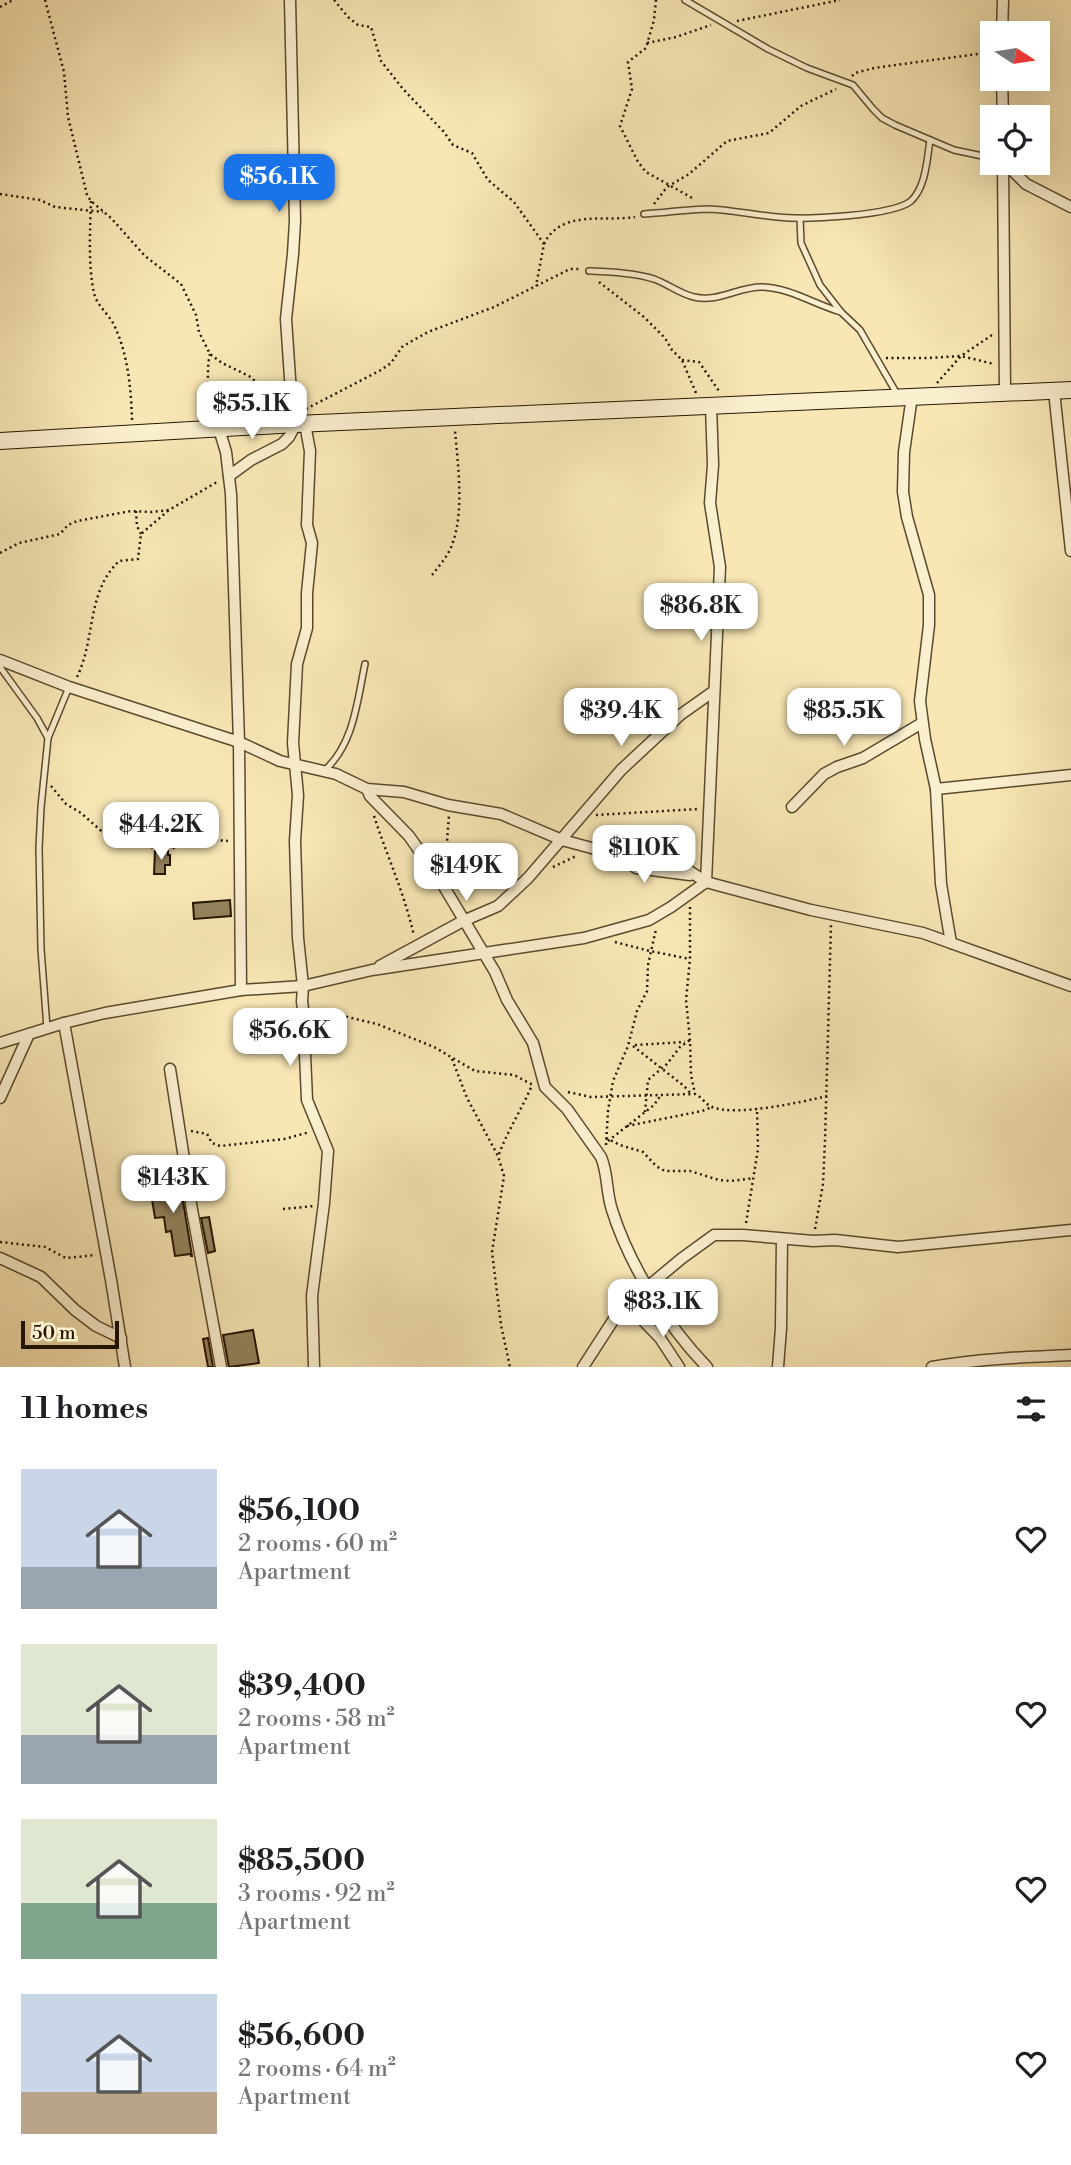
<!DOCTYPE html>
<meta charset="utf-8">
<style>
:root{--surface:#fff;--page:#f2f2f2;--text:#202124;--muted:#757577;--accent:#1a73e8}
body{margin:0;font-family:"Libre Bodoni",serif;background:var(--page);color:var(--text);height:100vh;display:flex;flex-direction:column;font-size:26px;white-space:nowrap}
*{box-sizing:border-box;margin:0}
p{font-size:23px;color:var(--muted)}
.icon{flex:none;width:38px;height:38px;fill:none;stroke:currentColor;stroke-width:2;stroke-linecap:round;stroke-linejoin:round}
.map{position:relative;height:1367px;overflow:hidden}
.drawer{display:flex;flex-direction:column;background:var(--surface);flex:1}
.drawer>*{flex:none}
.needle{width:46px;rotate:102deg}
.fabs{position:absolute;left:980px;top:21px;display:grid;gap:14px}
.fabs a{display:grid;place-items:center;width:70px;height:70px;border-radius:0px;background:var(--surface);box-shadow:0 7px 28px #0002;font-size:35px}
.scale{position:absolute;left:21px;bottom:18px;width:98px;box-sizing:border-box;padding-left:7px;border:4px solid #271600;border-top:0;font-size:19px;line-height:24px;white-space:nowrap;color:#271600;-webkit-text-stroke:5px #faefcf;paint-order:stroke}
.price{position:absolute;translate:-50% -60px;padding:0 16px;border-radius:14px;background:#fff;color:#222;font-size:23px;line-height:46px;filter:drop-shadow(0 2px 4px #0008)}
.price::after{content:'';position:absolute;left:50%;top:42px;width:21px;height:16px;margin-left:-10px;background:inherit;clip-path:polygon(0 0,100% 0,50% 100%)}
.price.current{background:var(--accent);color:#fff}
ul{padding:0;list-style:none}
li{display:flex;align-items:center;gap:21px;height:175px;padding:0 21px}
li span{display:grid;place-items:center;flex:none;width:196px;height:140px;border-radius:0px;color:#555}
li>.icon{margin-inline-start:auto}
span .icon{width:84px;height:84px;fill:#fffc;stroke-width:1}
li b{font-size:30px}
h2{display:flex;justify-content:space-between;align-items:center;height:84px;padding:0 21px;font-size:30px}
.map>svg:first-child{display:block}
.building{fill:#94835e;stroke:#271600;stroke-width:2}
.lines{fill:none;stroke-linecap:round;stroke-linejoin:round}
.lane-casing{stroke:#5b4a2d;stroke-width:8}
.street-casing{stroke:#5b4a2d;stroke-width:13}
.secondary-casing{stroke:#271600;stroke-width:18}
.path{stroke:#271600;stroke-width:2.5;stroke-dasharray:2 3.5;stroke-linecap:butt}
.lane{stroke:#faefcf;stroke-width:5}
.street{stroke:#faefcf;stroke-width:10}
.secondary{stroke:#faefcf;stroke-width:16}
</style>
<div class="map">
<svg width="1071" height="1367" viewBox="0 0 1071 1367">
<rect width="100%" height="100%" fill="#f8e7b5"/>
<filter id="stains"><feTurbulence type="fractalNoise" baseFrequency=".00286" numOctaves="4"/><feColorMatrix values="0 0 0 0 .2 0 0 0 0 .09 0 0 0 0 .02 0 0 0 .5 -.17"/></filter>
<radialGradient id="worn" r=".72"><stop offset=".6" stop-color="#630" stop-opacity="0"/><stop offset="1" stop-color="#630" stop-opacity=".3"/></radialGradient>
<g class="building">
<polygon points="155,851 168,851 168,855 170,855 170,865 165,865 165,874 154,874"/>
<polygon points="230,900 231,916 194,919 193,903"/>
<polygon points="180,1183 192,1256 191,1256 191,1254 175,1256 171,1231 166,1232 164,1217 155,1218 150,1187"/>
<polygon points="209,1217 215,1251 208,1253 201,1218"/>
<polygon points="253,1330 259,1363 229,1367 223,1335"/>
<polygon points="208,1338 213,1367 208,1367 203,1339"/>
</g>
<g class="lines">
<defs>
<g id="lane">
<polyline points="685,0 768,49 807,68 853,85 873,109 882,118 895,125 954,150 992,158"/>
<path d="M644,214c22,-1 43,-5 65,-5 22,1 46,6 69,8 25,3 115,-1 133,-16 15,-14 16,-42 19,-61"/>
<polyline points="800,218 801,243 820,285 841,312 860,330 897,394"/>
<path d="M589,271c21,1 46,2 65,8 14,5 26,15 40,18 25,6 45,-11 69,-10 27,1 53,18 78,25"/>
<polyline points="0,667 37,718 48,738 41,807 39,848 41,949 47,1028"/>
<polyline points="48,738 69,687"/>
<path d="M324,771c30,-27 33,-69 41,-107"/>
</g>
<g id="street">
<polyline points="1002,33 1003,0"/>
<polyline points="1002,79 1003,117"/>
<polyline points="1003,163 1005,392"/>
<polyline points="1005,163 1026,184 1071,207"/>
<polyline points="1054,391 1071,551"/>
<polyline points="912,396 904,452 903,492 907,517 929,595 929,625 920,701 925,739 936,789 941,884 951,943"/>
<polyline points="305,424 310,451 307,525 312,543 307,593 307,628 297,664 293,743 298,795 295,841 298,938 303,986 302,1002 306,1028 305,1054 307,1100 328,1151 324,1203 312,1296 314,1367"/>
<polyline points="219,429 226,452 231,494 239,742 241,990"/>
<polyline points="229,476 251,460 282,444 289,437 296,424 291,393 286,319 293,254 295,221 290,0"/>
<polyline points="0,660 69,687 239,742 280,761 336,774 367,789 404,792 448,805 501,814 562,840 599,850 636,849 649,851 677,863 706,882 811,910 923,933 1071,986"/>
<path d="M367,789l3,7 39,40 31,44 55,92 12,28 26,43 12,44 22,22 34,48c7,16 5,35 11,53 17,54 55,116 95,157"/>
<polyline points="936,789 1071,775"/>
<polyline points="792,807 824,774 837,767 863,758 922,723"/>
<polyline points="612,850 636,868 690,875"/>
<polyline points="380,966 463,921 498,906 528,878 621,770 680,715 714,691"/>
<polyline points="64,1023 111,1280 125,1367"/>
<polyline points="0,1043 64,1023 105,1013 241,990 303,986 372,970 584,938 649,920 671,907 706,882 720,567 710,503 713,465 711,405"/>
<polyline points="170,1069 192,1210 221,1367"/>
<polyline points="0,1098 29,1034"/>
<polyline points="0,1258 41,1277 75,1310 96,1326 121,1338"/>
<polyline points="627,1304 660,1338 679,1367"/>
<polyline points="583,1367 614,1319 627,1304 681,1259 714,1235 743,1235 813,1241 835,1240 898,1247 1071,1230"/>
<polyline points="778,1367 781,1328 782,1239"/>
<path d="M932,1367c46,-8 92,-10 139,-12"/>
</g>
<polyline id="secondary" points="0,441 296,424 1071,390"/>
</defs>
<use href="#lane" class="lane-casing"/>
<use href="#street" class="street-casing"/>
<use href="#secondary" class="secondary-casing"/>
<g class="path">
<polyline points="45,0 64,72 68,117 87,195 91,201 111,218 145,256 181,284 196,315 199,332 210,354 222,363 249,376 280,402"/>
<polyline points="334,0 348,17 358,25 371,27 381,61 403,89 444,132 453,145 472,153 488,180 514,202 544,244 536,286"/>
<polyline points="656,0 654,20 646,48 628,62 632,89 620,126 638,162 646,172 694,199"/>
<polyline points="0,7 13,0"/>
<polyline points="737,21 840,0"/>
<polyline points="647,43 676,37 711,25"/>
<polyline points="852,76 855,73 874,68 992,52"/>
<polyline points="0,194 40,200 55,207 103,212"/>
<path d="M91,201c-1,28 -3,65 3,92 3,13 14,20 20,32 14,29 17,63 18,95"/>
<polyline points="654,204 667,187 689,174 727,141 769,133 801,106 836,89"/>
<path d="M544,244c17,-35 60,-22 91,-27"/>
<polyline points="599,282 644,317 665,338 672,350 682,360 696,393"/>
<path d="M210,354c-4,15 -2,48 4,62"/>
<polyline points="886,358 927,358 961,356 994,364"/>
<polyline points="682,360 699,362 719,391"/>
<polyline points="937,383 961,356 992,335"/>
<polyline points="306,409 381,370 391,363 402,347 412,341 428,332 494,307 570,269 580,269"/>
<polyline points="136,511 137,526 141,534"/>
<polyline points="0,553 19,543 60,534 68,525 77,521 131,511 152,512 169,510 217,482"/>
<path d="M432,575c8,-10 17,-20 21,-33 11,-32 5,-77 2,-111"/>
<path d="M77,677c19,-39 9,-84 42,-116l19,-2 3,-25 28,-24"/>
<polyline points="51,786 66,804 81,813 107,836 118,841 147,847 173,848 202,839 228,841"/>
<polyline points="596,815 698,809"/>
<path d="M374,816c13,40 31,79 40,120"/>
<polyline points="553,867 576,856"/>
<polyline points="445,868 449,815"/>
<polyline points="690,907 690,959 686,1000 690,1040 691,1075 695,1094"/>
<polyline points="615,942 650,951 690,959"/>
<polyline points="314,1009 377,1024 434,1047 475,1071 514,1075 533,1085"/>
<polyline points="635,1045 685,1042"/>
<polyline points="633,1046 684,1086 692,1095"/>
<polyline points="452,1059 467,1098 498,1156 504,1176 492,1252 501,1325 510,1367"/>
<path d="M568,1092l23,5 104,-3c7,3 10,10 17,13 23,10 90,-5 115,-11"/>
<polyline points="645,1112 648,1080 667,1064 680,1047 690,1040"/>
<polyline points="627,1126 702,1111 712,1107"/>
<polyline points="191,1131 207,1134 212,1143 220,1146 284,1139 310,1132"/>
<polyline points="606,1138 620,1145 643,1152 656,1166 665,1171 690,1171 719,1180 731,1181 754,1178"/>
<polyline points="608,1141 654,1105 661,1095"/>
<polyline points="606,1145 608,1111 613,1081 628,1046 637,1011 647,991 648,965 656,929"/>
<path d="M499,1154c9,-24 23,-45 33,-69"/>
<polyline points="283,1209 314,1206"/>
<polyline points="746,1223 758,1149 757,1108"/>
<polyline points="815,1229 823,1184 825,1141 831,925"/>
<polyline points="0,1242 45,1247 66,1258 96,1255"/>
</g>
<use href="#lane" class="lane"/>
<use href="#street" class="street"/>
<use href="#secondary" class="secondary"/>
</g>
<rect width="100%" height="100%" filter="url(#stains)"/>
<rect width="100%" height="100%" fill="url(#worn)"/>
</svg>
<div class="fabs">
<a><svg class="needle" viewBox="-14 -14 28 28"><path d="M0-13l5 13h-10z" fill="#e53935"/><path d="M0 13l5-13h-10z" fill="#757577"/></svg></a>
<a><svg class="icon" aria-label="locate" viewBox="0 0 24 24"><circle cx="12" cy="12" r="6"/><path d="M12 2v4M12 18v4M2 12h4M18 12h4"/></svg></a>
</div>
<div class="scale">50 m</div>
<b class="price current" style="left:279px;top:214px">$56.1K</b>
<b class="price" style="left:252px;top:441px">$55.1K</b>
<b class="price" style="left:701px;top:643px">$86.8K</b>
<b class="price" style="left:621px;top:748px">$39.4K</b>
<b class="price" style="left:844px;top:748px">$85.5K</b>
<b class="price" style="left:161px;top:862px">$44.2K</b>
<b class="price" style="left:644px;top:885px">$110K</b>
<b class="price" style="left:466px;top:903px">$149K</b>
<b class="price" style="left:290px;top:1068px">$56.6K</b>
<b class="price" style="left:173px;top:1215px">$143K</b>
<b class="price" style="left:663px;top:1339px">$83.1K</b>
</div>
<section class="drawer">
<h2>11 homes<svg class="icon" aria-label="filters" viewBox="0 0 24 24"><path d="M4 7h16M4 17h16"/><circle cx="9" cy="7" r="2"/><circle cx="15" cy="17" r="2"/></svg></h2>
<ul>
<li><span style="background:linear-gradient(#c9d6e8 70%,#9aa5b1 0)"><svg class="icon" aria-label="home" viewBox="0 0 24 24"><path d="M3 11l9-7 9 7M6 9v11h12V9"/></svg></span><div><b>$56,100</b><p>2 rooms · 60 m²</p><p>Apartment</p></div><svg class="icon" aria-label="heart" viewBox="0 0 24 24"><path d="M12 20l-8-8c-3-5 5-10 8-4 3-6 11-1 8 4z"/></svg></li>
<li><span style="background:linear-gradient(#dfe7d0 65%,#9aa5b1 0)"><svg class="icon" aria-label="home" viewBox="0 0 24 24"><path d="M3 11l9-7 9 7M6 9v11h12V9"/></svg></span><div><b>$39,400</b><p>2 rooms · 58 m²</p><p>Apartment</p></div><svg class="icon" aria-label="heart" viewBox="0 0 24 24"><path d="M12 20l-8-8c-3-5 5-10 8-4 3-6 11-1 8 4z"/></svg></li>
<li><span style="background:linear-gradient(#dfe7d0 60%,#7fa58c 0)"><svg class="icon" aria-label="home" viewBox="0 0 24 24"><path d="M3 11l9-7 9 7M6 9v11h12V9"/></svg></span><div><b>$85,500</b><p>3 rooms · 92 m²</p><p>Apartment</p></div><svg class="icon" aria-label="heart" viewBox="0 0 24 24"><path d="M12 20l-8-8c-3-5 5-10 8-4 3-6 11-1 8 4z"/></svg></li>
<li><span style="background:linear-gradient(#c9d6e8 70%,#b9a48a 0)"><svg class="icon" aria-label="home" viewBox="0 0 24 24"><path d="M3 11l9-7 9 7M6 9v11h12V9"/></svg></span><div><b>$56,600</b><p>2 rooms · 64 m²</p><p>Apartment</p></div><svg class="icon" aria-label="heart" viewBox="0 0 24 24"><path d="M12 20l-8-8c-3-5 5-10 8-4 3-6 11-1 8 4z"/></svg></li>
</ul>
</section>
